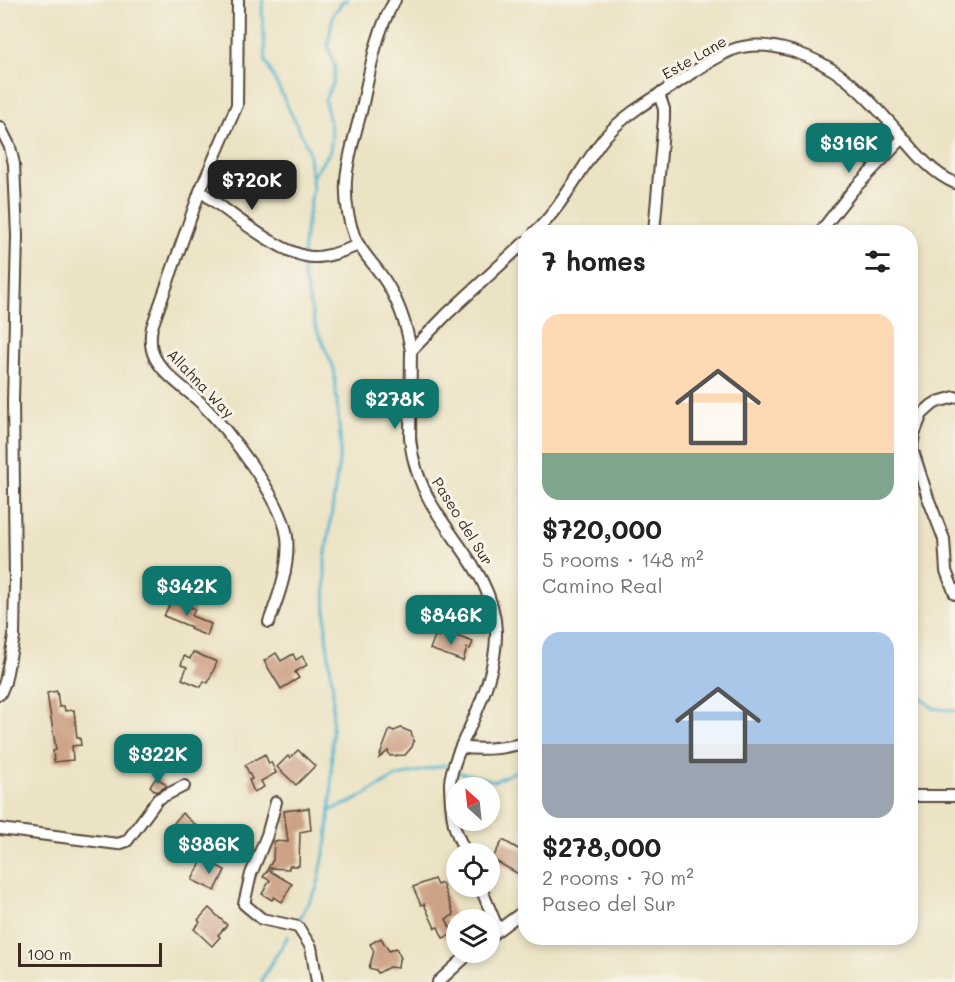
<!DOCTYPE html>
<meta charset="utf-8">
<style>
:root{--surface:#fff;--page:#f6f6f6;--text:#222;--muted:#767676;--accent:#0f766e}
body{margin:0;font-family:Mali,sans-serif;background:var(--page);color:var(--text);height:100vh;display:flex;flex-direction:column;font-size:22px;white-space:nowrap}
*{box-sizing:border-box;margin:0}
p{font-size:20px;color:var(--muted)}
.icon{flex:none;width:33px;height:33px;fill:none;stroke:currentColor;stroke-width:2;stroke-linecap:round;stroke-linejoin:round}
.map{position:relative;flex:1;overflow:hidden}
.drawer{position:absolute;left:518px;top:225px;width:400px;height:720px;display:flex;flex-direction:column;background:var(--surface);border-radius:24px;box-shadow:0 3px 9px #0003}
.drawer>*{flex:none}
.needle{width:39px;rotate:333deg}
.controls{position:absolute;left:446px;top:777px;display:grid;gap:12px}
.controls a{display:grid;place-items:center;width:54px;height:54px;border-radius:50%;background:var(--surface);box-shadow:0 3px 9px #0003;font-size:30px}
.scale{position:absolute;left:18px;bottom:15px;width:144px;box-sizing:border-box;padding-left:6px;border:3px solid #3b2a1e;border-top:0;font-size:16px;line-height:21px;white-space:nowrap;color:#3b2a1e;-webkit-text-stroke:4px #f7f3e8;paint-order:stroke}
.price{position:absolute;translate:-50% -51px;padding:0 14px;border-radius:12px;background:var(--accent);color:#fff;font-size:20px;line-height:39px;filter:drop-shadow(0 2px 3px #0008)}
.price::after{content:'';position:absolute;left:50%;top:36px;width:18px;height:14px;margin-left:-9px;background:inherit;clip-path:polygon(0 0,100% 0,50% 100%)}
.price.current{background:#222;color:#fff}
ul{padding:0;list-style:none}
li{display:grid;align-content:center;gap:12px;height:318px;padding:0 24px}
li span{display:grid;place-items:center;height:186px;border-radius:18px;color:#555}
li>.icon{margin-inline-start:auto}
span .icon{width:108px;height:108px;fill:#fffc;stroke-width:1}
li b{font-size:26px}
h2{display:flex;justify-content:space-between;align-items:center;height:72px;padding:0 24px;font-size:26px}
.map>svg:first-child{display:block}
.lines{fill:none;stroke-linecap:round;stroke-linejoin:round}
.stream{stroke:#4cb2cb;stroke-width:3}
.building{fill:#cda286}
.minor-casing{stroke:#564637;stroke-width:14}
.minor{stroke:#fff;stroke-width:10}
.labels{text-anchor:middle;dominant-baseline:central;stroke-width:6;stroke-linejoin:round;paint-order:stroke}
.street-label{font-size:15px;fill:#3b2a1e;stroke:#f7f3e8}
</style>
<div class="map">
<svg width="955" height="982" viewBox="0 0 955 982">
<rect width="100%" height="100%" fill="#f7f3e8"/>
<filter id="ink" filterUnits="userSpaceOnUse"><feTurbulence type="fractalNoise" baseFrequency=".0167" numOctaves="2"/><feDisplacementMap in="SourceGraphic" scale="12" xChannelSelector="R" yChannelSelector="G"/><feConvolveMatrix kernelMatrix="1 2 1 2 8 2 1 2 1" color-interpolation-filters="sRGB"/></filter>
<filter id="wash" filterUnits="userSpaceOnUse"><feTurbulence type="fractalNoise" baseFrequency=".008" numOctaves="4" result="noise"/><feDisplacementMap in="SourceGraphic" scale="24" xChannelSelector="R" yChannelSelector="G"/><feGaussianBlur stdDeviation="1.35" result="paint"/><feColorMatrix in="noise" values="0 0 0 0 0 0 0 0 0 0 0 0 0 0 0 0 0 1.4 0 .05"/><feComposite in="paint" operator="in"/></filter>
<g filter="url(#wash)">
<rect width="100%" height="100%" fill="#ece3c4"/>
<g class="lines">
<g class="stream">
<polyline points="263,0 262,12 266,62 308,148 313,188 304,240 303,274 315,325 334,369 341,447 325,560 326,634 333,689 331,798 327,840 317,888 300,918"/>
<polyline points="312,177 330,152 332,134 325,100 333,83 335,68 328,45 333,15 343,1 348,0"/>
<polyline points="910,688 933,708 955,711"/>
<polyline points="458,772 495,781 525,767"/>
<polyline points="331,810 354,801 395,777 445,765"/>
<polyline points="262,982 262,979 288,936"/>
</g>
</g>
<g id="blocks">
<g class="building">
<polygon points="172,599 195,609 192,616 211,624 207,636 190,629 191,627 164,616"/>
<polygon points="443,631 473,642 470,649 467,648 463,661 430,649 435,636 440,637"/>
<polygon points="193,652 217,662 208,683 204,681 201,687 182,679 187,667 181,665 184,656 190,659"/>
<polygon points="276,653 281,661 293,654 296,660 302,656 307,665 295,672 299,678 281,689 264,661"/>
<polygon points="57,691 59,707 64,706 65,711 74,710 77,738 80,738 81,745 72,746 73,760 54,762 53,751 56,750 47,693"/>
<polygon points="401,728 411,732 414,741 412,747 405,755 390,756 388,751 379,758 390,729 394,731"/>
<polygon points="298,750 315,766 296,785 277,767 288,756 290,758"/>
<polygon points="265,754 269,764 271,762 276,773 261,781 264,787 254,792 249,780 252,779 245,765"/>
<polygon points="157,777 167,786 156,792 150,786"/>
<polygon points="309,808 311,830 300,832 299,866 289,866 289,869 268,868 273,860 274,841 288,842 284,811"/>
<polygon points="182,813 201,830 185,849 166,833"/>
<polygon points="503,840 525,853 525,870 522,876 492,859"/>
<polygon points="204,857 212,861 211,863 225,870 215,891 192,880"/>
<polygon points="268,870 292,884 282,902 274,897 272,900 262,894 270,880 263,877"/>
<polygon points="434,879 437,885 442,883 454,915 446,919 453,934 443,938 438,927 435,928 424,904 421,905 413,887"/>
<polygon points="209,908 227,925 218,935 220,937 212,946 194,929 200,922 198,920"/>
<polygon points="381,938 389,951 396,948 401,958 399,959 398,968 389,967 378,973 376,970 369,968 374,951 370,944"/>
</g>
</g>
</g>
<g filter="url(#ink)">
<use href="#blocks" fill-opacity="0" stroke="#564637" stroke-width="1.5"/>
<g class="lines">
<defs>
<g id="minor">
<path d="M238,0l-1,105 -37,86 -48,136c-2,10 -2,21 3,31 10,18 31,31 46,45 26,26 82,97 86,134 3,29 -8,58 -18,85"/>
<path d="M395,0c-20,34 -25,71 -33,108 -6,24 -14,47 -16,72 -1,19 2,40 9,58 7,15 20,27 29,41 14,21 23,47 27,72l-1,87c2,23 10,45 21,65 24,42 63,76 65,128 1,33 -13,67 -26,96 -7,14 -19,41 -20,56 0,10 2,36 5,45 3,9 7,17 11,26"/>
<polyline points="0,127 10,147 14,164 17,236 13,401 15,579 14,637 5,682 0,694"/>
<path d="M200,191c26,18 83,67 115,66 15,0 30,-7 44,-12"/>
<path d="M535,232c29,-27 45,-64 70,-95 19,-22 44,-36 69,-52 18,-12 37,-26 58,-35 36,-14 86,7 115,30 20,16 37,36 54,55 16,19 31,38 54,48"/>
<polyline points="654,232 664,118 664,109 659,94"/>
<polyline points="820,232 853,190 903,138"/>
<polyline points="411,351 447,314 525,242"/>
<polyline points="955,397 937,402 932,405 922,414 914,434 912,448 928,498 944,539 946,571 955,594"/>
<path d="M461,747c21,4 43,1 64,-4"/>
<polyline points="910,796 955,796"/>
<polyline points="276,802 267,835 251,874 244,904 262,919 298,927 311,947 317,982"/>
<polyline points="0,829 118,844 127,841 158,799 184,786"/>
<polyline points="480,886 498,929"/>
<polyline points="489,937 525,910"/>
<polyline points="438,982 471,952"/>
</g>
</defs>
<use href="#minor" class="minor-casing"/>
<use href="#minor" class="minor"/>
</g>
</g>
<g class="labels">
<g class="street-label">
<text transform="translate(694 57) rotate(-30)">Este Lane</text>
<text transform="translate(201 383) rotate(46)">Allahna Way</text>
<text transform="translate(463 521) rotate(58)">Paseo del Sur</text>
</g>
</g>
</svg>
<div class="controls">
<a><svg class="needle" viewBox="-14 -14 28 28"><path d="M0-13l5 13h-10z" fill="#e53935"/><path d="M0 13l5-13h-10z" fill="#767676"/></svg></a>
<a><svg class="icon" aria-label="locate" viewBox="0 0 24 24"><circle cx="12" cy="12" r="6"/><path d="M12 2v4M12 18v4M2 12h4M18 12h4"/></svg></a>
<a><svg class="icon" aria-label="layers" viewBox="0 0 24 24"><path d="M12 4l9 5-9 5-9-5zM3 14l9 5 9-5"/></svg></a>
</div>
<div class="scale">100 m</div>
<b class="price" style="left:849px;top:174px">$316K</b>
<b class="price current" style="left:252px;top:211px">$720K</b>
<b class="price" style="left:395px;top:430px">$278K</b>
<b class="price" style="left:187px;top:617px">$342K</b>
<b class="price" style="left:451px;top:646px">$846K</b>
<b class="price" style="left:158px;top:785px">$322K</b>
<b class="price" style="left:209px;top:875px">$386K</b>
<section class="drawer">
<h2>7 homes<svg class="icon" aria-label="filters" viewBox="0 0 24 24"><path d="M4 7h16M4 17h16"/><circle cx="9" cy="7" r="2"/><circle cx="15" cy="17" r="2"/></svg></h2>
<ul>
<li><span style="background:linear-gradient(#ffd9b3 75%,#7fa58c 0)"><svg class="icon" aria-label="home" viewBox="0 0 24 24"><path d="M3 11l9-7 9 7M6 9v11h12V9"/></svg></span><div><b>$720,000</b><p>5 rooms · 148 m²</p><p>Camino Real</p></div></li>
<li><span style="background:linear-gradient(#a9c7e8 60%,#9aa5b1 0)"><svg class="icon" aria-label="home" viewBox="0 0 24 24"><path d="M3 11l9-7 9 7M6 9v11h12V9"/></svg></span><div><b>$278,000</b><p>2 rooms · 70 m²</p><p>Paseo del Sur</p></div></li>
</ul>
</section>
</div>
